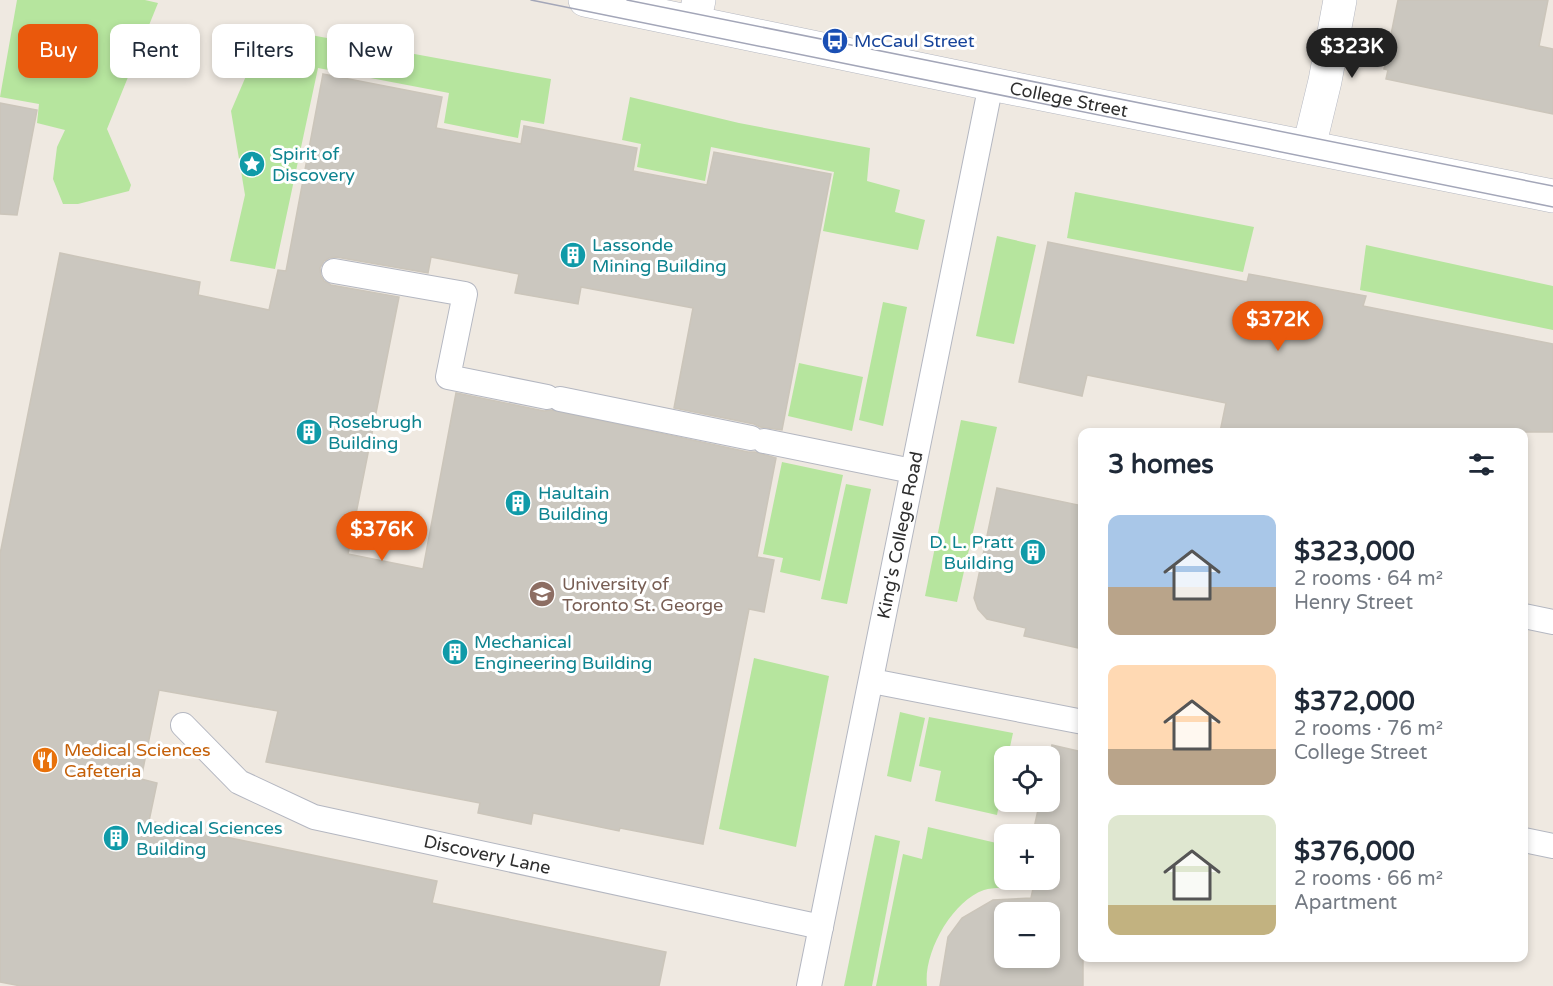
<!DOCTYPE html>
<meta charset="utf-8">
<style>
:root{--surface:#fff;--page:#f2f2f3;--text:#1f2937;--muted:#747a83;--accent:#ea580c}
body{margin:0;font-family:"Varela Round",sans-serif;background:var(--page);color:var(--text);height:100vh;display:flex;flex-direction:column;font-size:22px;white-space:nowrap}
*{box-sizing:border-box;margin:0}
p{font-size:20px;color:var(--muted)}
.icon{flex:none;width:33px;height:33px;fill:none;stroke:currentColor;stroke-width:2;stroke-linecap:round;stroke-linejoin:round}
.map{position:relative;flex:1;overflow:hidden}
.details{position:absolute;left:1078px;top:428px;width:450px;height:534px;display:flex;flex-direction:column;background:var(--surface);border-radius:12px;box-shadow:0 3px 9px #0003}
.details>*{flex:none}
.top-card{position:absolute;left:18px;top:24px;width:570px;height:54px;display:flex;gap:12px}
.fabs{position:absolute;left:994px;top:746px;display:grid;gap:12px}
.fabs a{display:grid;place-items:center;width:66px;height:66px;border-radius:12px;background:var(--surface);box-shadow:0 3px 9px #0003;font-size:30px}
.price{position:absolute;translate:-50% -51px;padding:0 14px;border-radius:21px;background:var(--accent);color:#fff;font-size:20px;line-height:39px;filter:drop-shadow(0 2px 3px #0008)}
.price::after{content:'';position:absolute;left:50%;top:36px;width:18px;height:14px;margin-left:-9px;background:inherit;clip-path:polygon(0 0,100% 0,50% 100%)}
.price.active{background:#222;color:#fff}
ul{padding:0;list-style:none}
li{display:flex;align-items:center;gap:18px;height:150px;padding:0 30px}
li span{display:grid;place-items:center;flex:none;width:168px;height:120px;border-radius:12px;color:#555}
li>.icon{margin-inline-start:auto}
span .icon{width:72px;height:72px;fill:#fffc;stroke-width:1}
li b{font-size:26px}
h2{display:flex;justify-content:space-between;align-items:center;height:72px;padding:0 30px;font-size:26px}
.chip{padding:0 21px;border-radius:12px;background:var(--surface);box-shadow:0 3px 9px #0003;font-size:21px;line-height:54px}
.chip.active{background:var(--accent);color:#fff}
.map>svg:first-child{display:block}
.green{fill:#b6e59e}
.building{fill:#cbc7bf;stroke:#cbc5ba;stroke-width:1.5;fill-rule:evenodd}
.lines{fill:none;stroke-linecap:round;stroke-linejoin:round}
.service-casing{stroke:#b4b7c1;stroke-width:26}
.minor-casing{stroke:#b4b7c1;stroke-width:34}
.tertiary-casing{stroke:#b4b7c1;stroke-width:34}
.secondary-casing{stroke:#b4b7c1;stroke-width:34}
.service{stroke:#fff;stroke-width:24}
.minor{stroke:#fff;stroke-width:33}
.tertiary{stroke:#fff;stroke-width:33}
.secondary{stroke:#fff;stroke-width:33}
.tram{stroke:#a3a6b8;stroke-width:1.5}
.labels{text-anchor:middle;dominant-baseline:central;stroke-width:6;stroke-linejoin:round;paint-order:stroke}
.transit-label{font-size:18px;fill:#164399;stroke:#fff;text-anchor:start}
.street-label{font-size:18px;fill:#2e2e2e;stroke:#fff}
.culture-label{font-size:18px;fill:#0d838f;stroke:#fff;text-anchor:start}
.education-label{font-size:18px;fill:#785e54;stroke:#fff;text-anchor:start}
.food-label{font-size:18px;fill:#c56008;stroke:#fff;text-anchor:start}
</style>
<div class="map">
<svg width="1553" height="986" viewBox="0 0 1553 986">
<rect width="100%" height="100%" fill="#efe9e1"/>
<g class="green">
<polygon points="17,0 145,0 158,3 107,129 131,185 129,191 78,204 63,204 53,179 57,147 65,130 37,123 39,104 0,97"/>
<polygon points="267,27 551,79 544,124 521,120 518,138 444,123 449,93 318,68 275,269 230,261 245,195 231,111"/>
<polygon points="630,97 739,123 870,148 867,181 900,190 895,212 925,220 918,250 823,231 834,172 711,147 705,181 637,167 641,144 622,140"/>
<polygon points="1075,192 1254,227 1243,272 1067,238"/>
<polygon points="997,236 1036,245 1014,344 976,336"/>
<polygon points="1366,245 1553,286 1553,330 1360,290"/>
<polygon points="883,302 907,307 883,426 859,420"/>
<polygon points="799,363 863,377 852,431 788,416"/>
<polygon points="961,420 997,427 957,602 925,596"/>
<polygon points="782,462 843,475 820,581 780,572 783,558 763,554"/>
<polygon points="846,484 871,489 847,604 821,599"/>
<polygon points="754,658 829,676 796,847 719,829"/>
<polygon points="900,712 925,718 911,782 887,776"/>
<polygon points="929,717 1013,733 1008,756 1005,756 1005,773 997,815 935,801 941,771 919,766"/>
<path d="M928,827l77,18v34h14l-2,8c-10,1 -23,0 -33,3 -32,11 -61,63 -57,96h-51l27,-132 19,5z"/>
<polygon points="875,835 900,841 872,986 844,986"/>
</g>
<g class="building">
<polygon points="1398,0 1548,0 1539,46 1553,49 1553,114 1386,79 1388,70 1384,69"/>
<polygon points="323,74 442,97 436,128 521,144 524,126 637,148 633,171 707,185 714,152 831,174 782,430 760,427 754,424 674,408 693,308 581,287 578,304 515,293 519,274 431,257 428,273 336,257 329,258 324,261 320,268 321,276 324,281 331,285 399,297 348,554 423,569 456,393 544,411 552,410 748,452 755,452 776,458 757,557 774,560 764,612 749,609 703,844 620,828 619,831 533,813 531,824 478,813 480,803 266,762 278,711 159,690 141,779 157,783 149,821 437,881 432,903 666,952 659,986 21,986 0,982 0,554 60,253 200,282 198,295 269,310 278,270 286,271"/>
<polygon points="0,103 37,110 17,215 0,214"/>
<polygon points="1048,242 1247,282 1249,274 1366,296 1363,306 1553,344 1553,432 1220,432 1226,403 1087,375 1082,396 1019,382"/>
<polygon points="997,488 1083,506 1083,649 1024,636 1026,628 987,619 978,609 974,598"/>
<path d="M1052,745l31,7v234h-143l8,-49 14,-19 31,-18 38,-2 4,-19h15v-45h-6l1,-3 -11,-3 6,-27h10l-1,-45zM1005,912h45v45h-45z"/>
</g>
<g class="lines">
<defs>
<g id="service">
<polyline points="334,271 465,294 448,377 547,397"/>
<polyline points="560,399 751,438"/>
<polyline points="764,441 912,471"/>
<polyline points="1524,616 1553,622"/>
<polyline points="872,681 1083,722"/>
<path id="s1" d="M183,725l56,57 75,35 507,110"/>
<polyline points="1524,840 1553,846"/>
<path id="s2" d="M809,986l182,-902"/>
</g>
<polyline id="minor" points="1309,147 1325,81 1340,0"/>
<polyline id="tertiary" points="694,22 699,0"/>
<g id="secondary">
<path id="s3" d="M585,0l406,84 562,112"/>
</g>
</defs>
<use href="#service" class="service-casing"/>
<use href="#minor" class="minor-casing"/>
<use href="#tertiary" class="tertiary-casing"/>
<use href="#secondary" class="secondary-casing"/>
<use href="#service" class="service"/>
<use href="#minor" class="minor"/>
<use href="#tertiary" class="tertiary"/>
<use href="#secondary" class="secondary"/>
<g class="tram">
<polyline points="531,0 1553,207"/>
<polyline points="627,0 1553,186"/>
</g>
</g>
<defs>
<symbol id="bus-disc" viewBox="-11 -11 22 22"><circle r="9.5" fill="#1a4fb4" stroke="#fff"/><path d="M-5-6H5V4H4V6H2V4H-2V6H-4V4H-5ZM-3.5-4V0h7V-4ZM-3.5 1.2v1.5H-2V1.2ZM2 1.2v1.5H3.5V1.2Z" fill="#fff"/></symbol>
<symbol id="sight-disc" viewBox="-11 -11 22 22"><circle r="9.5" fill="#0f9aa8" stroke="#fff"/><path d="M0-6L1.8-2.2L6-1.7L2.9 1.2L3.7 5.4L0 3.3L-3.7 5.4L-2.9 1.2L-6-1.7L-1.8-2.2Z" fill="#fff"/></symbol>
<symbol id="building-disc" viewBox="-11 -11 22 22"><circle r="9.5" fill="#0f9aa8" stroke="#fff"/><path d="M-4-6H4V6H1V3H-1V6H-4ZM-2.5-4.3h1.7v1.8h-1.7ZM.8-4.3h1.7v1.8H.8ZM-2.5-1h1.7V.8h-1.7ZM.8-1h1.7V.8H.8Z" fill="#fff"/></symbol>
<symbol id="university-disc" viewBox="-11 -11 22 22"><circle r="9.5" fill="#8d6e63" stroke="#fff"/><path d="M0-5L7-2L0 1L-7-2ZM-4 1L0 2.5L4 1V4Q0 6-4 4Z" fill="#fff"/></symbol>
<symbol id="restaurant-disc" viewBox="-11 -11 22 22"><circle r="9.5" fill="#e8710a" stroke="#fff"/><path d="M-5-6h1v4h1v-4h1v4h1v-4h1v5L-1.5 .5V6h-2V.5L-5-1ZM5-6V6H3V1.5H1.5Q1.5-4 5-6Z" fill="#fff"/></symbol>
</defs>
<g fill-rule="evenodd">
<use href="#bus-disc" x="820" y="26" width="30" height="30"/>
<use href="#sight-disc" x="237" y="149" width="30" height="30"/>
<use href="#building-disc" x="558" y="240" width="30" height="30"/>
<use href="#building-disc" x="294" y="417" width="30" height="30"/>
<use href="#building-disc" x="503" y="488" width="30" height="30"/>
<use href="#building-disc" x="1018" y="537" width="30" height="30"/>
<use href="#university-disc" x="527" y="579" width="30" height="30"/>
<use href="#building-disc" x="440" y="637" width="30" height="30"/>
<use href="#restaurant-disc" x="30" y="745" width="30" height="30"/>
<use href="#building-disc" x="101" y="823" width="30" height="30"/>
</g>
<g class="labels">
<g class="transit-label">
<text x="854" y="41">McCaul Street</text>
</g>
<g class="street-label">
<text stroke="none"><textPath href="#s3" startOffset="494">College Street</textPath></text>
<text stroke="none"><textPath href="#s2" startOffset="460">King's College Road</textPath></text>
<text stroke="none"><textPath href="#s1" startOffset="340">Discovery Lane</textPath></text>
</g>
<g class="culture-label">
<text x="272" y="154">Spirit of<tspan x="272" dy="21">Discovery</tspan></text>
<text x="592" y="245">Lassonde<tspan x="592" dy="21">Mining Building</tspan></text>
<text x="328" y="422">Rosebrugh<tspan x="328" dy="21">Building</tspan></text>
<text x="538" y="493">Haultain<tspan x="538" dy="21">Building</tspan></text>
<text x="1014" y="542" text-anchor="end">D. L. Pratt<tspan x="1014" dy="21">Building</tspan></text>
<text x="474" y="642">Mechanical<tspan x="474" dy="21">Engineering Building</tspan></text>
<text x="136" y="828">Medical Sciences<tspan x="136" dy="21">Building</tspan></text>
</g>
<g class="education-label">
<text x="562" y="584">University of<tspan x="562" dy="21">Toronto St. George</tspan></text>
</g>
<g class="food-label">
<text x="64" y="750">Medical Sciences<tspan x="64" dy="21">Cafeteria</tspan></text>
</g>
</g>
</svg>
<div class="fabs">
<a><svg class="icon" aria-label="locate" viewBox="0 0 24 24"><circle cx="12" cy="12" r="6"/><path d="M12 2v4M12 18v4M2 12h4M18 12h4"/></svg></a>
<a>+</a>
<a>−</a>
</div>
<b class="price active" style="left:1352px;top:79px">$323K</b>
<b class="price" style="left:1278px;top:352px">$372K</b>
<b class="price" style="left:382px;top:562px">$376K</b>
<div class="top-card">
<a class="chip active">Buy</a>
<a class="chip">Rent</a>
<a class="chip">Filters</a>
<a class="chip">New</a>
</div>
<section class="details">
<h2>3 homes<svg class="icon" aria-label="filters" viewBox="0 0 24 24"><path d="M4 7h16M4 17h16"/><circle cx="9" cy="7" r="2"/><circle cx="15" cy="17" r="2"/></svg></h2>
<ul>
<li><span style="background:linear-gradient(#a9c7e8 60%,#b9a48a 0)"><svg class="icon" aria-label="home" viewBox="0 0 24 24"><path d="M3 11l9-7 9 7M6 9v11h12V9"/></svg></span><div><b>$323,000</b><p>2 rooms · 64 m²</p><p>Henry Street</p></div></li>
<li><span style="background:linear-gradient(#ffd9b3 70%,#b9a48a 0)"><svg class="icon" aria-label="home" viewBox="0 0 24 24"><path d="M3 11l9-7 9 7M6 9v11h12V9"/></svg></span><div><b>$372,000</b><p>2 rooms · 76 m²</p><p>College Street</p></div></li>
<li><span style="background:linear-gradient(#dfe7d0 75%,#c2b280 0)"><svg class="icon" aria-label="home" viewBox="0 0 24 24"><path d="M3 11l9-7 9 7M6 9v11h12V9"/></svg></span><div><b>$376,000</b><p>2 rooms · 66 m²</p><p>Apartment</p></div></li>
</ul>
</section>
</div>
